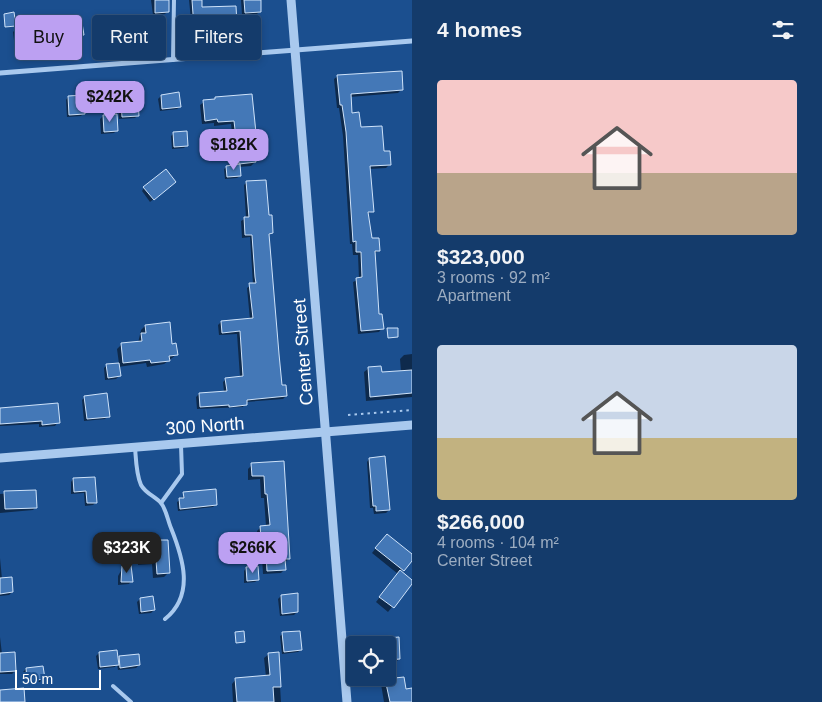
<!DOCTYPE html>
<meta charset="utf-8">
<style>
:root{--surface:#143b6b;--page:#1d4271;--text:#f1f3f6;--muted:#9dadc1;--line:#33557e;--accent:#bca0f2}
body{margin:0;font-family:Helvetica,sans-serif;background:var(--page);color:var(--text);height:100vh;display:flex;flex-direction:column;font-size:19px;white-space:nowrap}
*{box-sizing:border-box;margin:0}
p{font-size:16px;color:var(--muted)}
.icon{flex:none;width:28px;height:28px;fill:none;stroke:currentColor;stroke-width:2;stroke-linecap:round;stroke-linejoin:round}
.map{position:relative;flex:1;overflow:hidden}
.drawer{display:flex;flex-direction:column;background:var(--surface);width:410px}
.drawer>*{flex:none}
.hud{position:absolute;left:15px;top:15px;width:321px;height:45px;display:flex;gap:10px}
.fabs{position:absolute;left:346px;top:636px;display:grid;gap:10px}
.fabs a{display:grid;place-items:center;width:50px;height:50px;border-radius:5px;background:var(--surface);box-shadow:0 2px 8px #0003,0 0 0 1px var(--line);font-size:25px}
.scale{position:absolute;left:15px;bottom:12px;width:86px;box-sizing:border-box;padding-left:5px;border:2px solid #fff;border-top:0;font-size:14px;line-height:18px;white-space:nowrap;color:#fff;-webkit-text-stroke:4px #1b4f8f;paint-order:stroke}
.price{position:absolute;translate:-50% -42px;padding:0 11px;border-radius:10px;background:var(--accent);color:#111;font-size:16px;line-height:32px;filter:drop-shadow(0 1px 2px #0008)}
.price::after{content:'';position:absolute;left:50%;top:30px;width:15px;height:11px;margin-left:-8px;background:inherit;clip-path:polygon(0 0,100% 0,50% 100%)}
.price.on{background:#222;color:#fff}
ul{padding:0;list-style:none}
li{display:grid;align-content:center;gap:10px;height:265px;padding:0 25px}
li span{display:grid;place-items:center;height:155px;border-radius:5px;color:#555}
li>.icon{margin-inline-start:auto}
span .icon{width:90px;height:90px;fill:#fffc;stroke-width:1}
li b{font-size:21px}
h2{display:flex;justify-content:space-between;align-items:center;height:60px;padding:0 25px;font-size:21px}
.pill{padding:0 18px;border-radius:5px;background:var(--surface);box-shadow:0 2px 8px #0003,0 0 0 1px var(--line);font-size:18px;line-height:45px}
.pill.on{background:var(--accent);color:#111}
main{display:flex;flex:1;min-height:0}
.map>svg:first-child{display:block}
.shadow{fill:#0007}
.building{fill:#4478b7;stroke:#cfe3fa}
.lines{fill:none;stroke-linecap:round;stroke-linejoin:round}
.path{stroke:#a9c9ee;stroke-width:2;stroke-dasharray:2.5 4;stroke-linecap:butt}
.service{stroke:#a9c9ee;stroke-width:4}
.minor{stroke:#a9c9ee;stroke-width:5}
.tertiary{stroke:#a9c9ee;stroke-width:9}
.labels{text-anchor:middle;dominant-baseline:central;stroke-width:4;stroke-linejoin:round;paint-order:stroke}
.street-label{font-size:18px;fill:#fff;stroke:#1b4f8f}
</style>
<main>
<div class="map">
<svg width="412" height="702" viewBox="0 0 412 702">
<rect width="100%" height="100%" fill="#1b4f8f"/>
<g class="shadow">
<polygon points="151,0 167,0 168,11 165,14 153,15"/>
<polygon points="189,0 201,0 201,9 236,23 233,26 192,30"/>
<polygon points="241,0 259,0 260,11 257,14 242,15"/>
<polygon points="49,22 82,35 78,39 35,43 30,47 15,49 13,32 17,28 45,26"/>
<polygon points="100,22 122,32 119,35 99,37 97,25"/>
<polygon points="338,76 402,89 398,93 350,97 351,114 359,128 383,152 390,164 386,168 369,169 372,211 367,215 370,240 379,250 374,254 378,315 382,328 379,332 358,334 353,282 359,279 358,255 353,255 352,244 350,244 343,136 339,108 337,108 334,79"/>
<polygon points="121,92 138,115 135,118 119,119 118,94"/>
<polygon points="161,96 180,107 177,109 160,111 158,99"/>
<polygon points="68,97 84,113 81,116 67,117 66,100"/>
<polygon points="216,98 255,134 259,147 253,151 255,162 251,166 239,167 240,176 237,178 225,179 224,169 227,167 236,166 231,124 214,126 214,123 202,124 200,105 204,102 213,101"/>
<polygon points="103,116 117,130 114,133 101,134 100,119"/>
<polygon points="174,133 187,145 184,148 172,149 171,136"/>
<polygon points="247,182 268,217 271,233 268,237 281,387 286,396 283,399 246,402 243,407 197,409 196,397 199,394 224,392 223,382 226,379 240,377 237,334 219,335 218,325 221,322 250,320 247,288 253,284 250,237 242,238 241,221 246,218 244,185"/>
<polygon points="172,184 150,202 142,191 144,188"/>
<polygon points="145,326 171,345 176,355 164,364 147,367 146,363 118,367 119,376 116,379 105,380 104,368 107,365 119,364 117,349 122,344 138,343 141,330"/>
<polygon points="412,354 412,397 366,401 364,372 369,368 380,374 401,372 400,359 404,355"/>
<polygon points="85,397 108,416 105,419 84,421 82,400"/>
<polygon points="0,409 58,422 55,426 39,427 39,424 0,426"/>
<polygon points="369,459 389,510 386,513 374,514 373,508 370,508 367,462"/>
<polygon points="282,462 289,558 284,563 285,569 281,573 263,574 261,541 258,542 257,531 261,527 266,526 264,498 261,498 260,479 248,480 248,469 252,465"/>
<polygon points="94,478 96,502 93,505 85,506 84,493 71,494 71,482 73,479"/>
<polygon points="35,491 36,507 33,510 0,513 0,494"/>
<polygon points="184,493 216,504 213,507 178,511 177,502 182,499"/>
<polygon points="382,540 412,556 400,572 412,582 388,612 376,602 398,574 372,553"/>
<polygon points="157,542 169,572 164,577 153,578 152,564 138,565 138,550 142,546 154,545"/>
<polygon points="0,558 2,579 12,592 9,595 0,596"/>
<polygon points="123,567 131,581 129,584 118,585 118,576"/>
<polygon points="246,568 258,580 255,582 244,583 244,571"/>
<polygon points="281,596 297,612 294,615 280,616 278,599"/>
<polygon points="140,599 154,610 151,613 139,614 137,602"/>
<polygon points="283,634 301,650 298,652 282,654 280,636"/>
<polygon points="0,637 2,654 15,671 12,674 0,674"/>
<polygon points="397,638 399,659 396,662 388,662 388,645 377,645 377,642 379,639"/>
<polygon points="99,653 117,660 120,658 139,665 136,668 118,670 117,664 115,667 98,669 96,656"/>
<polygon points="278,653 281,702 233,702 232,684 236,679 266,677 264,658 269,654"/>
<polygon points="42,667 43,679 40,682 25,683 23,672 26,669"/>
<polygon points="386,680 405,690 412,689 412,702 384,702 381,684"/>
</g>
<g class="building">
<polygon points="155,0 169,0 169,12 155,13"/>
<polygon points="192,0 202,0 202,7 236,6 237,24 194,28"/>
<polygon points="244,0 261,0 261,12 245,13"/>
<polygon points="14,12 16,26 5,27 4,14"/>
<polygon points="81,17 84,35 35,40 35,44 18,45 17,27 49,25 48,21"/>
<polygon points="121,18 123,33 101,35 99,21"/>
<polygon points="402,71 403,90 351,94 352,113 359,112 361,127 382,126 384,151 390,151 391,165 370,166 374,212 368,212 372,238 379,238 380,251 375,251 379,314 382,314 384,329 361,331 356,278 362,277 361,252 356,252 356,241 353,242 346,132 342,105 340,105 337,75"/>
<polygon points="137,89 139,116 122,117 120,90"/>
<polygon points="179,92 181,107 162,109 161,95"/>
<polygon points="252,94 256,133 259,133 260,147 254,148 256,162 239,164 234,121 218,122 217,119 205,121 203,100 215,99 215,97"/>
<polygon points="84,95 85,114 69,115 68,96"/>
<polygon points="117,114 118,131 104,132 103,115"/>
<polygon points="187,131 188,146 174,147 173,132"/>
<polygon points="240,164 241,176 227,177 226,166"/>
<polygon points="166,169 176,182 154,200 143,187"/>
<polygon points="266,180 269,215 272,215 273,233 269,234 279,354 282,385 286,385 287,396 247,400 247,405 229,407 229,405 200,407 199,393 227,391 225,378 243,376 240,331 222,333 221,321 253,318 249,283 256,283 255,277 252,235 245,235 244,217 249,217 246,181"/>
<polygon points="170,322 172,344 176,343 178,355 169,356 170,361 151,363 150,360 123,363 121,343 142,341 141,333 146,333 145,325"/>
<polygon points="387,328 398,328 398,337 388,338"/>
<polygon points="119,363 121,376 108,378 106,364"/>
<polygon points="381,366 382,372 412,370 412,393 370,397 368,367"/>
<polygon points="107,393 110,417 87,419 84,396"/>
<polygon points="58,403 60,423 42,425 42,421 0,424 0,408"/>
<polygon points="385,456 390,510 376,511 376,506 373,506 369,458"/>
<polygon points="284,461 290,559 285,559 286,570 267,571 265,538 261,538 260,526 270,525 267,494 265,494 264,476 252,476 251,463"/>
<polygon points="95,477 97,503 87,503 86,491 74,492 73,478"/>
<polygon points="216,489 217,505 180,509 179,498 184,498 183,492"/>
<polygon points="36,490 37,508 5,509 4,491"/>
<polygon points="387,534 412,554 412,561 404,571 375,548"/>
<polygon points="157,540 168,540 170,573 157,574 156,560 142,561 141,545 157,544"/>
<polygon points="131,565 133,582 121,582 122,566"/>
<polygon points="258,566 259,580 247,581 246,567"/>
<polygon points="400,570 412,580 412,584 394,608 379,597"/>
<polygon points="12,577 13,592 0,594 0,578"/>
<polygon points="298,593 298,612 282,614 281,595"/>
<polygon points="153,596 155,610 141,612 140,598"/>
<polygon points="244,631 245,642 236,643 235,632"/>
<polygon points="300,631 302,650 284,652 282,632"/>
<polygon points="399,637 400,659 388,660 388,638"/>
<polygon points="117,650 119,665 100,667 99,652"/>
<polygon points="15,652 16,671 0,672 0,653"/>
<polygon points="279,652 281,687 273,687 274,702 237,702 235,678 270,675 268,653"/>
<polygon points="139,654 140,665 120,668 119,656"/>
<polygon points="43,666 45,679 27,681 26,668"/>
<polygon points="404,677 406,689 412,688 412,702 390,702 385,679"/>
<polygon points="24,688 25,702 0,702 0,690"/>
</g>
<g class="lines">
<polyline class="path" points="348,415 412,410"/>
<g class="service">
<polyline points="173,60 174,0"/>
<path d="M135,447c1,12 1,27 6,38 5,9 14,11 20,18 5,6 7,18 10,25 12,30 24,67 -6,91"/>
<polyline points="161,503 182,474 181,445"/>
<polyline points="113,686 131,702"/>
</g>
<polyline class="minor" points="0,73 412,41"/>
<g class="tertiary">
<polyline points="291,0 347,702"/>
<polyline points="0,458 412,425"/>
</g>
</g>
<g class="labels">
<g class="street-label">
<text transform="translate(303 352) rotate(-94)">Center Street</text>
<text transform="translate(205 426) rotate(-4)">300 North</text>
</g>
</g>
</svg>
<div class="fabs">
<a><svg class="icon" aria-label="locate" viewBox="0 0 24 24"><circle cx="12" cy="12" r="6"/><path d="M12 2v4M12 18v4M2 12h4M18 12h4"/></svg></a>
</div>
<div class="scale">50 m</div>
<b class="price" style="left:110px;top:123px">$242K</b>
<b class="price" style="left:234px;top:171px">$182K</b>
<b class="price on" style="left:127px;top:574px">$323K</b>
<b class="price" style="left:253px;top:574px">$266K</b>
<div class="hud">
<a class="pill on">Buy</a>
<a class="pill">Rent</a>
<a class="pill">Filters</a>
</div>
</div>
<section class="drawer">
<h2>4 homes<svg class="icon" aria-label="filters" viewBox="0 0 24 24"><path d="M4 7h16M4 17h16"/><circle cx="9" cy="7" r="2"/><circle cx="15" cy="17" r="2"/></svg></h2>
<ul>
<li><span style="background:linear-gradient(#f6c9c9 60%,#b9a48a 0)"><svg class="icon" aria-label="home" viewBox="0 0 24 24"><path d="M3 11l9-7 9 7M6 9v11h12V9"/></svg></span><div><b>$323,000</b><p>3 rooms · 92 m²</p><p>Apartment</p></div></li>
<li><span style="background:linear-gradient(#c9d6e8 60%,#c2b280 0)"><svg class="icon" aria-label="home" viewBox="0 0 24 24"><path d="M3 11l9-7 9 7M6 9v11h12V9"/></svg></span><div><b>$266,000</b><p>4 rooms · 104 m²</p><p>Center Street</p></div></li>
</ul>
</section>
</main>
